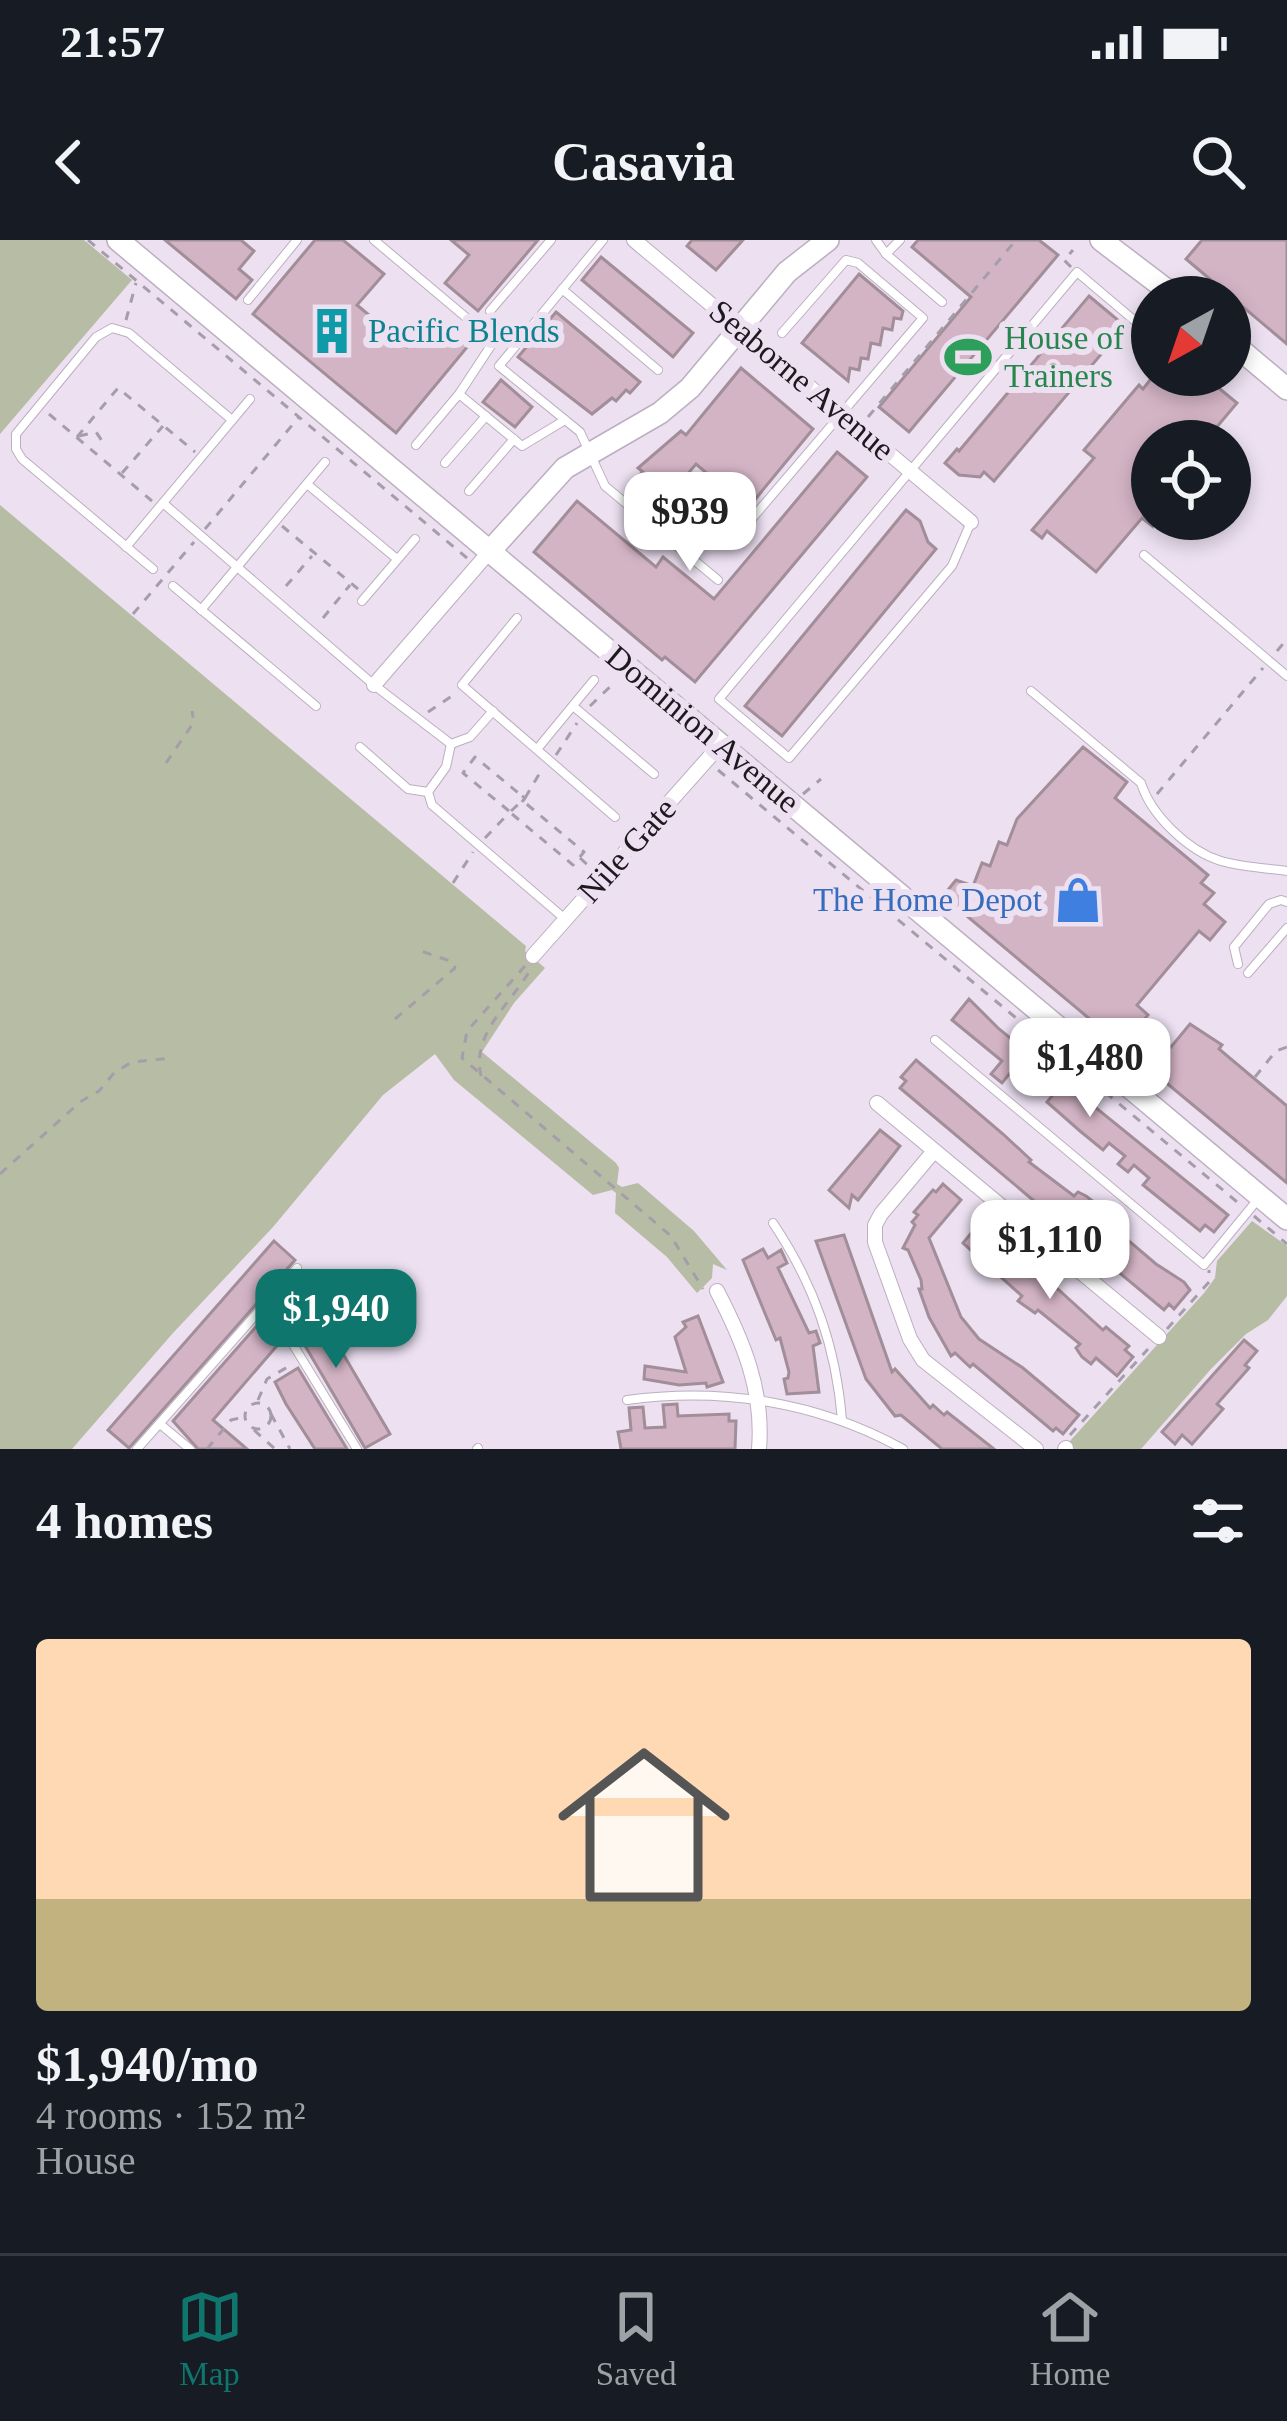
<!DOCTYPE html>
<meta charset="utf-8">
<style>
:root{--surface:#171b24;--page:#242831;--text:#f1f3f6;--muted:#9ea1a6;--line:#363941;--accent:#0f766e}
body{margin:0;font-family:"Times New Roman",serif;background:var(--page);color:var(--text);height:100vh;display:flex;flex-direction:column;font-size:45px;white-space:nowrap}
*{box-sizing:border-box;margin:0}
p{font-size:39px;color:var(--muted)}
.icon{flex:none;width:66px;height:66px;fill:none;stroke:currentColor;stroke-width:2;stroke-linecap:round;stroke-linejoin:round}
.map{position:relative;height:1209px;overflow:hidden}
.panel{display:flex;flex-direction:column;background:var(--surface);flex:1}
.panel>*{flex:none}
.needle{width:78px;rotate:220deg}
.controls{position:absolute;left:1131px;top:36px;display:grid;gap:24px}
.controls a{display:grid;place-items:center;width:120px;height:120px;border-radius:50%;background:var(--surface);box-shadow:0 6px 18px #0003;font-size:60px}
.price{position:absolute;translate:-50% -102px;padding:0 27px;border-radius:24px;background:#fff;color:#222;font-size:39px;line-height:78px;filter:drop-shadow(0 3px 6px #0008)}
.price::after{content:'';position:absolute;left:50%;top:72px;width:36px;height:27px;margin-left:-18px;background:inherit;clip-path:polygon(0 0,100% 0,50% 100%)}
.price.active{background:var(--accent);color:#fff}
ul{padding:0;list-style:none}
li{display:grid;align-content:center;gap:24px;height:636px;padding:0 36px}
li+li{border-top:3px solid var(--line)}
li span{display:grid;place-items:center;height:372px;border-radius:12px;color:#555}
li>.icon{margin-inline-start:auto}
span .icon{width:216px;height:216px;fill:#fffc;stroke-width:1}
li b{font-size:51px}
h2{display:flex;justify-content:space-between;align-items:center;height:144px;padding:0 36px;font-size:51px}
.status{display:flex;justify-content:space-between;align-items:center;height:84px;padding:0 60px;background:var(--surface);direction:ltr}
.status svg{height:33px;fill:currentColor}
header{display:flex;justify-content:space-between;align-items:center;height:156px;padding:0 36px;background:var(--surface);font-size:54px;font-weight:700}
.tab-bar{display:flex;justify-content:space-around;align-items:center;height:168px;border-top:3px solid var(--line);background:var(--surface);font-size:33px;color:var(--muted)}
.tab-bar a{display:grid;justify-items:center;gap:6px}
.tab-bar .active{color:var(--accent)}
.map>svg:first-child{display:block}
.green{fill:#b7bca5}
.building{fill:#d3b4c5;stroke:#a18e98;stroke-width:3}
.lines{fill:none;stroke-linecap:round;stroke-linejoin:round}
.lane-casing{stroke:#bbafc0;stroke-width:10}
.street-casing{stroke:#bbafc0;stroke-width:16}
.secondary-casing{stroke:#bbafc0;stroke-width:24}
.path{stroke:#a69daa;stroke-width:3;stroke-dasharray:9 9;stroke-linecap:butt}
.lane{stroke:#fff;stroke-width:8}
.street{stroke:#fff;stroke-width:14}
.secondary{stroke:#fff;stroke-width:21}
.labels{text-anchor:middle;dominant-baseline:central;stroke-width:12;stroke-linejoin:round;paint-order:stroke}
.culture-label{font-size:33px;fill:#0d838f;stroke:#ece0f1;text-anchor:start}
.leisure-label{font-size:33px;fill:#27864d;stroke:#ece0f1;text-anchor:start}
.street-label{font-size:33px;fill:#1e191f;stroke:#ece0f1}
.shop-label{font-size:33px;fill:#366cbe;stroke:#ece0f1;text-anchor:end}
</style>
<div class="status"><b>21:57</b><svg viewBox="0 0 49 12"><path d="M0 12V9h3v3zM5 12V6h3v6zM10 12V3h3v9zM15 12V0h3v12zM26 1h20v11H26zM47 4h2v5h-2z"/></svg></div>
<header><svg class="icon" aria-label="back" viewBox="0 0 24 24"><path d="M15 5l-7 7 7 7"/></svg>Casavia<svg class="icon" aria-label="search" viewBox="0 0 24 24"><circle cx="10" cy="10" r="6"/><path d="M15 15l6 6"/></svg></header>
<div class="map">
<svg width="1287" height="1209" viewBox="0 0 1287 1209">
<rect width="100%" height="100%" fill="#ece0f1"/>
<g class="green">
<polygon points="0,0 84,0 132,40 0,194"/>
<polygon points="0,265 526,706 525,711 545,728 514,763 482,812 616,923 619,928 617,944 622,947 638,943 694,991 727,1030 713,1024 712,1038 697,1053 667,1017 615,973 616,953 612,950 593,955 454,840 435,814 383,855 273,987 173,1093 72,1209 0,1209"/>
<polygon points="1252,981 1287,1006 1287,1056 1268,1080 1246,1094 1211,1129 1141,1209 1070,1209 1070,1201 1204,1053 1215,1038 1217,1021"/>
</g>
<g class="building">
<polygon points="165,0 241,0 254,11 239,29 252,40 236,59"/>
<polygon points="315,0 343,0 384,34 357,65 407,107 432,77 468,106 396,193 253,74"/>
<polygon points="451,0 538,0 478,71 445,43 469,15"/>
<polygon points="692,0 743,0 716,30 687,6"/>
<polygon points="918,0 1039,0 1058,15 909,192 879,167 971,57 912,7"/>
<polygon points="1202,0 1287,0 1287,104 1186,19"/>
<polygon points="601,17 693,93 673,117 582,40"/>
<polygon points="859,34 903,71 901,79 894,78 892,90 883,88 880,105 871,103 868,119 861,118 859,130 850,128 848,141 802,103"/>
<polygon points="1089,56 1125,86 994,241 984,232 980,237 959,235 945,223 957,209 959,211"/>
<polygon points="556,72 640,142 630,153 626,150 616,161 612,158 592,174 518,117"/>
<polygon points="741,128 813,189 748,268 696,224 663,263 635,239 643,232 638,228 681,191 686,195"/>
<polygon points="1154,135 1203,135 1237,163 1205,201 1152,201 1152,286 1142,278 1096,332 1047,291 1042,298 1032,290 1094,218 1084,210 1139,145 1143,149"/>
<polygon points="501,140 532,167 515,187 483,162"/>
<polygon points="837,212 867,237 695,442 665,417 662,420 534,312 577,261 656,327 663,317 714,359"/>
<polygon points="906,270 920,281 928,302 936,309 782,496 745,466"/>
<polygon points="1083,507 1127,542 1115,558 1208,635 1201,643 1214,653 1204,664 1225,682 1210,700 1199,691 1137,765 1148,775 1122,806 943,656 956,640 973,646 982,623 990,626 999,602 1007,605 1017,579"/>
<polygon points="969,759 999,789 1228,975 1214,992 1205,985 1200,991 1143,945 1149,938 1134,925 1128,932 1118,924 1125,916 1109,903 1103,910 1080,891 1047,862 1052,856 1038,844 1032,851 1010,833 1002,843 991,834 1002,821 952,780"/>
<polygon points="1190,784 1222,805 1219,809 1287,866 1287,943 1140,821 1160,798 1171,807"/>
<polygon points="916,820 1003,894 1031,920 1029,922 1074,956 1078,952 1086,956 1095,963 1090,968 1156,1024 1184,1042 1190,1050 1174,1069 1169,1064 1164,1070 1061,984 1063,981 1048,968 1046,971 900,848 906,841 901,837"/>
<polygon points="880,890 900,906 858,960 852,955 849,968 829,950"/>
<polygon points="943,944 961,960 929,998 961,1077 979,1099 1023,1128 1079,1175 1063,1194 1056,1188 1053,1191 973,1124 970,1127 955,1113 951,1116 929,1077 919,1049 922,1049 921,1040 908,1010 903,1008 915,985 912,982 918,975 914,972 933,950 936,952"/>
<polygon points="977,986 985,992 988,988 1026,1025 1028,1022 1103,1090 1106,1087 1129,1106 1125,1110 1133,1117 1117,1136 1096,1118 1091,1124 1082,1117 1076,1108 1080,1104 1038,1070 1035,1073 1018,1061 1022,1056 963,1003"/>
<polygon points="844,995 892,1132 895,1129 930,1168 933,1165 944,1175 947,1172 994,1209 942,1209 901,1175 895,1176 866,1139 816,1001"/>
<polygon points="274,1001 295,1020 129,1208 108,1190"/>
<polygon points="763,1009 768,1018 781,1010 787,1023 778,1028 809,1093 816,1091 820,1103 813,1106 819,1152 787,1154 784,1139 788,1138 789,1132 780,1098 776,1100 743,1020"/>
<polygon points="308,1054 390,1194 365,1208 283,1068"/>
<polygon points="698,1076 723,1142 707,1147 706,1143 679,1145 644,1139 645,1126 686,1132 675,1097 686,1087 683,1082"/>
<polygon points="261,1081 281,1101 213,1180 247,1209 198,1209 173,1181"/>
<polygon points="1244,1100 1257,1111 1245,1125 1249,1128 1217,1164 1223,1169 1192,1204 1182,1195 1175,1204 1162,1192"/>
<polygon points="298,1128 347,1209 315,1209 286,1164 275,1142"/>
<polygon points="677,1164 678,1176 729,1174 729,1181 736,1181 735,1209 621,1209 618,1192 631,1190 629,1168 643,1167 645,1188 665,1187 663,1165"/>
</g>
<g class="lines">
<defs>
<g id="lane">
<polyline points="374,0 494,101 459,154"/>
<polyline points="603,0 499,126 580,192 605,246 718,340"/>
<polyline points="876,0 886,14 942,62"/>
<polyline points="886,14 900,0"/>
<polyline points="562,49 658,130"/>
<polyline points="248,60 297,0"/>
<polyline points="490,71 551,0"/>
<polyline points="416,205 459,154 522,206 565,180"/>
<polyline points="445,223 486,176"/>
<polyline points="307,244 397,319"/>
<polyline points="469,251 514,199"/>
<polyline points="687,252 738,295 923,78 858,23 846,20 782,93"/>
<polyline points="163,263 374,445 451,504"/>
<polyline points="971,282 952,326 789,518 719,459 1077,32 1148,92 1152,87"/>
<polyline points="126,307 250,159"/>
<polyline points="1144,315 1287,436"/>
<polyline points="153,329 22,219 16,209 16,194 96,97 112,88 129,93 232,180"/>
<polyline points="173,346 316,466"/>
<polyline points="362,361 415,299"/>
<polyline points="201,370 325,222"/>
<polyline points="517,378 462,445 615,577"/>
<path d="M1031,451l110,92c10,32 47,68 80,78 21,6 44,7 66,10"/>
<polyline points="573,466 654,534"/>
<polyline points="451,504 446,527 428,552 432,565 565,679"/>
<polyline points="451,504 470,497 493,471"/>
<polyline points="360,507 408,549 428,552"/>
<polyline points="538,508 594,440"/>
<polyline points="1238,724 1234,707 1269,664 1281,660 1287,662"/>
<polyline points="1248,733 1287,688"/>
<polyline points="935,800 1204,1025 1259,958"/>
<path d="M773,983c41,61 63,124 69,197"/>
<polyline points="267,1062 357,1209"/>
<path d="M627,1160c96,-13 191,2 276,49"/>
<polyline points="160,1184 190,1209"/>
<polyline points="137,1209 297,1028"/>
<polyline points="477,1209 478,1208"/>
</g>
<g id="street">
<polyline points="634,0 971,282"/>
<polyline points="374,445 490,311"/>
<polyline points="533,716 721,504"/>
<polyline points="877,863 1159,1097"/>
<polyline points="934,911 881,974 875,985 875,1002 910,1099 923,1120 1036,1209"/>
<path d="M717,1051c26,50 47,100 42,158"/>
<polyline points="1065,1209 1066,1208"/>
</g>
<g id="secondary">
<polyline points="118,0 1287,979"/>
<polyline points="1101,0 1176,57"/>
<polyline points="1230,101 1287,149"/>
<polyline points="490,311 565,228 660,173 690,148 787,32 828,0"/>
</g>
</defs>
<use href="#lane" class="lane-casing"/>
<use href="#street" class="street-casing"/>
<use href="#secondary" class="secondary-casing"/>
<g class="path">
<polyline points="88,0 467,318"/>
<polyline points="1071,27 1064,20 1073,10"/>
<polyline points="126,80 136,43"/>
<polyline points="49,174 152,261"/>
<polyline points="868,177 1016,0"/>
<polyline points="79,196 96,192 104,204"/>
<polyline points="77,197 118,148 195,212"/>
<polyline points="122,233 163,186"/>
<polyline points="282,286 358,349"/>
<polyline points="205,289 299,177"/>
<polyline points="286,346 312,316"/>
<polyline points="133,374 194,302"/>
<polyline points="323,378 350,345"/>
<polyline points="1277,411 1287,399"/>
<polyline points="590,466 615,442"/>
<polyline points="428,472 458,452"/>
<polyline points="556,515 577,483"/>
<polyline points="166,523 194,482 192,471"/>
<polyline points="718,530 1242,966"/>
<polyline points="803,554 821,539"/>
<polyline points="1157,554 1263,428"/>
<polygon points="522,556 525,558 523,561 520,559"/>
<polyline points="525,558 541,531"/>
<polyline points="509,571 463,533 475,517 522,556"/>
<polyline points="511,571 521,562"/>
<polyline points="512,574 573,625 584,612 523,561"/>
<polyline points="485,598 507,575"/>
<polyline points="580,618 590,627"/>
<polyline points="453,643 473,612"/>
<polyline points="525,726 467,791 462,818 671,996 703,1049"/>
<polyline points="395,779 455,728 453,722 421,711"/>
<path d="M481,836c-10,-43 30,-72 49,-106"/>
<polyline points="1255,837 1276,811 1287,807"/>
<polyline points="0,934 80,862 99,851 114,833 132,822 172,818"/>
<polyline points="1254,976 1287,1004"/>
<polyline points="1167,1089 1209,1042 1209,1030"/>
<polyline points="258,1160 267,1139 291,1125"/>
<circle cx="258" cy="1176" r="13"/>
<polyline points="271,1174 290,1209"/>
<polyline points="254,1190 275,1209"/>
<polyline points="1070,1195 1148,1109"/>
<polyline points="207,1209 231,1180 244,1177"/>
</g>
<use href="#lane" class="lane"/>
<use href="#street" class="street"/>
<use href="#secondary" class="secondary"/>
</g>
<defs>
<symbol id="building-bare" viewBox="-9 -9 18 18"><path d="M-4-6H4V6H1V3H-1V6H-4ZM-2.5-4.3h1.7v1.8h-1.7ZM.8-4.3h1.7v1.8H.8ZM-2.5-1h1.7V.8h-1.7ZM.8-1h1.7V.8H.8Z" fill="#0f9aa8" stroke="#ece0f1" stroke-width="2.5" paint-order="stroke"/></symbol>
<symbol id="stadium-bare" viewBox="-9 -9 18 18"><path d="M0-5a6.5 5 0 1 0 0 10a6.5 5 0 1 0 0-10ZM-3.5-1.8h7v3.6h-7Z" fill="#2e9e5b" stroke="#ece0f1" stroke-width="2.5" paint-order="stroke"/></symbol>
<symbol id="shop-bare" viewBox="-9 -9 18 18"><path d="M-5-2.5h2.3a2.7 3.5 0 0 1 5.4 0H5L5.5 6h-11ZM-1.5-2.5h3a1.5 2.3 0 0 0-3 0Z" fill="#3f7fe0" stroke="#ece0f1" stroke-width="2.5" paint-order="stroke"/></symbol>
</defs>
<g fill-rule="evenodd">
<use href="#building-bare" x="299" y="58" width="66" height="66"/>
<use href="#stadium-bare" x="935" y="84" width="66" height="66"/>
<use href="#shop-bare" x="1045" y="627" width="66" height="66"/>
</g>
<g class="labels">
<g class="culture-label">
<text x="368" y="91">Pacific Blends</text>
</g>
<g class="leisure-label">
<text x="1004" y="98">House of<tspan x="1004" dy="38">Trainers</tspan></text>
</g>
<g class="street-label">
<text transform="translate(802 140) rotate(40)">Seaborne Avenue</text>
<text transform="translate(703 489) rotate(40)">Dominion Avenue</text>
<text transform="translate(627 610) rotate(-48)">Nile Gate</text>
</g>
<g class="shop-label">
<text x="1042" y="660">The Home Depot</text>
</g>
</g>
</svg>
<div class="controls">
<a><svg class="needle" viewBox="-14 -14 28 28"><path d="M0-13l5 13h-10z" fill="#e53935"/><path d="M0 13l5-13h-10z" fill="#9ea1a6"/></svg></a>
<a><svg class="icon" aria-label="locate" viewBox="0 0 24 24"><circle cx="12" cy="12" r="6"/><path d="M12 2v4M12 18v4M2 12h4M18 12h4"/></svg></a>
</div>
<b class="price" style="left:690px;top:334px">$939</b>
<b class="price" style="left:1090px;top:880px">$1,480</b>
<b class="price" style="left:1050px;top:1062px">$1,110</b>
<b class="price active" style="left:336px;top:1131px">$1,940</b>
</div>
<section class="panel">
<h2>4 homes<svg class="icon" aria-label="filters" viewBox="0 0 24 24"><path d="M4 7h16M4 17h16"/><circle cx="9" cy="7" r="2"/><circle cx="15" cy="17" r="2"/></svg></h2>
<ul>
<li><span style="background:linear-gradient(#ffd9b3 70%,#c2b280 0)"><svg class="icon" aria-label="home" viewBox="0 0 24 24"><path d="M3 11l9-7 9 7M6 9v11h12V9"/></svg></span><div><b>$1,940/mo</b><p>4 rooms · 152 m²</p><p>House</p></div></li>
</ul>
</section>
<nav class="tab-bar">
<a class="active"><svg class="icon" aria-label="map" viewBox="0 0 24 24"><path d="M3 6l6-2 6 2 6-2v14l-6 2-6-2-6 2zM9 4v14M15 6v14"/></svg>Map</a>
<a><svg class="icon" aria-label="saved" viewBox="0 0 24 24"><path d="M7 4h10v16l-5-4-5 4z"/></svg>Saved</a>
<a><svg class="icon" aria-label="home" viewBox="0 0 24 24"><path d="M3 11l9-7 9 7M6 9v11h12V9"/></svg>Home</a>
</nav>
